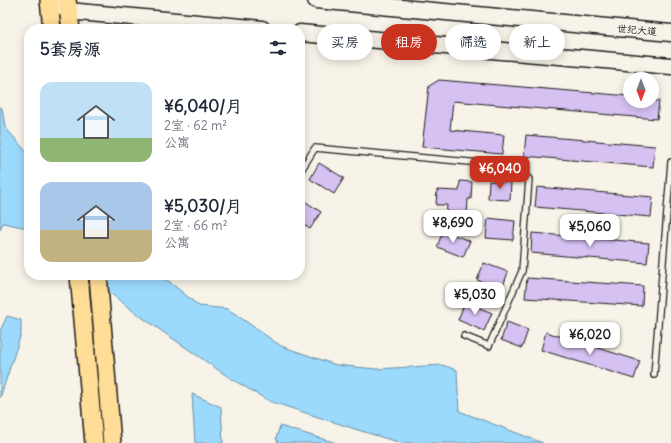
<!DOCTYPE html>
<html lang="zh">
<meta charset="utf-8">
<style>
:root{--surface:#fff;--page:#f6f6f7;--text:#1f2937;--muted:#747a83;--accent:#c8321e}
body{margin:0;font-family:Delius,"LXGW WenKai TC",sans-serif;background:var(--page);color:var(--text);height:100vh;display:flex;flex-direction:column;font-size:15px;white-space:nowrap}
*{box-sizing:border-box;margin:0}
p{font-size:13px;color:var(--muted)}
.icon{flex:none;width:22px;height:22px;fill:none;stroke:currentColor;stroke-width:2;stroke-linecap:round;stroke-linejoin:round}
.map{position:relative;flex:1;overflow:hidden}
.sheet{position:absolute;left:24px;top:24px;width:281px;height:256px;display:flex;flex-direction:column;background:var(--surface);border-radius:16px;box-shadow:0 2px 10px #0003}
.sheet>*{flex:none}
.guide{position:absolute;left:317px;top:24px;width:294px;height:36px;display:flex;gap:8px}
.needle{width:26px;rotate:180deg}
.controls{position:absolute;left:623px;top:72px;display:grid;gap:8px}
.controls a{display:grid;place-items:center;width:36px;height:36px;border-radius:50%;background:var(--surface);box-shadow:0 2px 10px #0003;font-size:20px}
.price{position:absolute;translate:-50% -34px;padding:0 9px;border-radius:8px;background:#fff;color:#222;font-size:13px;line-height:26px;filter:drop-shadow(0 1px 2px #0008)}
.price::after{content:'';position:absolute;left:50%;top:24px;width:12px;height:9px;margin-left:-6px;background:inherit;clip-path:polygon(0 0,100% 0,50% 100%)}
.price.on{background:var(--accent);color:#fff}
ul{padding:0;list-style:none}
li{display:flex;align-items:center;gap:12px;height:100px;padding:0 16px}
li span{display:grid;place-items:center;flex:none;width:112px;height:80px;border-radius:12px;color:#555}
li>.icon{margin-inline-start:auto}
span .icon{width:48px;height:48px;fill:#fffc;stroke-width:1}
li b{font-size:17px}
h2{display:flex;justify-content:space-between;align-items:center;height:48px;padding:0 16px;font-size:17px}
.tag{padding:0 14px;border-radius:18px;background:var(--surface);box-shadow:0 2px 10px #0003;font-size:14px;line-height:36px}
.tag.on{background:var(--accent);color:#fff}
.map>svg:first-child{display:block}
.water{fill:#9bdafd;stroke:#688ea3}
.building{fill:#d5c1f2;stroke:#1c1c1c}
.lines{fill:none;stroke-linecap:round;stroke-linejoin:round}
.lane-casing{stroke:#1c1c1c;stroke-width:8}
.secondary-casing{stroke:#1c1c1c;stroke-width:19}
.primary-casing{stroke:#1c1c1c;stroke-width:20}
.lane{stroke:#f7f3e8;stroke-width:5.5}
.secondary{stroke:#f7f3e8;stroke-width:16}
.primary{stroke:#ffdd96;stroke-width:17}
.labels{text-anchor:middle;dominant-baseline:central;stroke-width:4;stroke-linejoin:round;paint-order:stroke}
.street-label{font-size:10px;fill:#1c1c1c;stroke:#f7f3e8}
</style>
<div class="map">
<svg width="671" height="443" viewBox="0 0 671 443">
<rect width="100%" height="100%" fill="#f7f3e8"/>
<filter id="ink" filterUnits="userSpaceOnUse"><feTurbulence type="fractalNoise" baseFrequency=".025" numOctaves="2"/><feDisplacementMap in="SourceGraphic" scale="8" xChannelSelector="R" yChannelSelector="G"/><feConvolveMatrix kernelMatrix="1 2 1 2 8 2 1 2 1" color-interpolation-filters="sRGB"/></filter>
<g filter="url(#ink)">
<g class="water">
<polygon points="0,106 2,108 5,127 29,155 29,229 27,228 3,223 0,230"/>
<polygon points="87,275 161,275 199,306 228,309 281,346 336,365 376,369 442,365 457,370 459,411 543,443 401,443 358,430 269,401 230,378 137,314"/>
<polygon points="7,316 21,320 21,334 0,398 0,331"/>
<polygon points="192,394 221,407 223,443 195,443"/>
<polygon points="280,426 336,443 278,443 276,438"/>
</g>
<g class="building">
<polygon points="439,80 630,96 630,101 659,101 657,119 453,101 450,130 504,135 502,154 422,147 429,86"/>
<polygon points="526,135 655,146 653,167 524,156"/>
<polygon points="319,163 344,178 334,194 310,179"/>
<polygon points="460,181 472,182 471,199 468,199 467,216 446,216 447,205 436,205 437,190 459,191"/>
<polygon points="489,181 511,182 510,200 488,199"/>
<polygon points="537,187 653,197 651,217 535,207"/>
<polygon points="300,198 321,212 310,229 300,222"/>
<polygon points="488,218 515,221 513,240 486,238"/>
<polygon points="443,231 470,241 463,257 437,247"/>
<polygon points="532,233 649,243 647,263 531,253"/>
<polygon points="484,263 508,272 502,289 477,280"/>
<polygon points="527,278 643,286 642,306 525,298"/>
<polygon points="465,302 492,313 484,331 458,320"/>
<polygon points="507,322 528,330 522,348 501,340"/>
<polygon points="546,332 640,361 634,379 541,350"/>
</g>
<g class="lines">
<defs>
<g id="lane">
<polyline points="300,172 315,148 514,166 529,179 522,271 489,346 464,336"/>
<polyline points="654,375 671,162"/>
</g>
<g id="secondary">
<polyline points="54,0 68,11 262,29"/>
<polyline points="316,0 671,33"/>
<polyline points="300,33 671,66"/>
</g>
<g id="primary">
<polyline points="49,0 52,29"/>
<polyline points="67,0 71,29"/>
<polyline points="79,275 94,443"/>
<polyline points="98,275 112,443"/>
</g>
</defs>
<use href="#lane" class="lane-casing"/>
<use href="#secondary" class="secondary-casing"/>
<use href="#primary" class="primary-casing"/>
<use href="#lane" class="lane"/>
<use href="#secondary" class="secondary"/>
<use href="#primary" class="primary"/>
</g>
</g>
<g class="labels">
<g class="street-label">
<text transform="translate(637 30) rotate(5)">世纪大道</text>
</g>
</g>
</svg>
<div class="controls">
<a><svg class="needle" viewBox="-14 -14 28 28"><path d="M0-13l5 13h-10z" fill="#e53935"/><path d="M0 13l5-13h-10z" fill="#747a83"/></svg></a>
</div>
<b class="price on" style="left:500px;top:190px">¥6,040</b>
<b class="price" style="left:453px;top:244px">¥8,690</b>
<b class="price" style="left:590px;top:248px">¥5,060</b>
<b class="price" style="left:475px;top:316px">¥5,030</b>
<b class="price" style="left:590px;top:356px">¥6,020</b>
<div class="guide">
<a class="tag">买房</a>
<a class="tag on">租房</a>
<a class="tag">筛选</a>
<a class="tag">新上</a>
</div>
<section class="sheet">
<h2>5套房源<svg class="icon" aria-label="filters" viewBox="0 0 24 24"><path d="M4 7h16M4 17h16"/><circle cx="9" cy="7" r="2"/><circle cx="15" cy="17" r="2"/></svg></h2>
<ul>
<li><span style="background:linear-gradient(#bfe0f5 70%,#8fb573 0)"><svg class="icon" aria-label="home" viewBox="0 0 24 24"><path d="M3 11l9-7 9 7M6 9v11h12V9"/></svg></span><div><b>¥6,040/月</b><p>2室 · 62 m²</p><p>公寓</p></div></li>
<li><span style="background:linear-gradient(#a9c7e8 60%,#c2b280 0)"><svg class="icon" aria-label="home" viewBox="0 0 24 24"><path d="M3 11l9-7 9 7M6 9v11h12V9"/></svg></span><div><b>¥5,030/月</b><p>2室 · 66 m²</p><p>公寓</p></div></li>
</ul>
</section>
</div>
